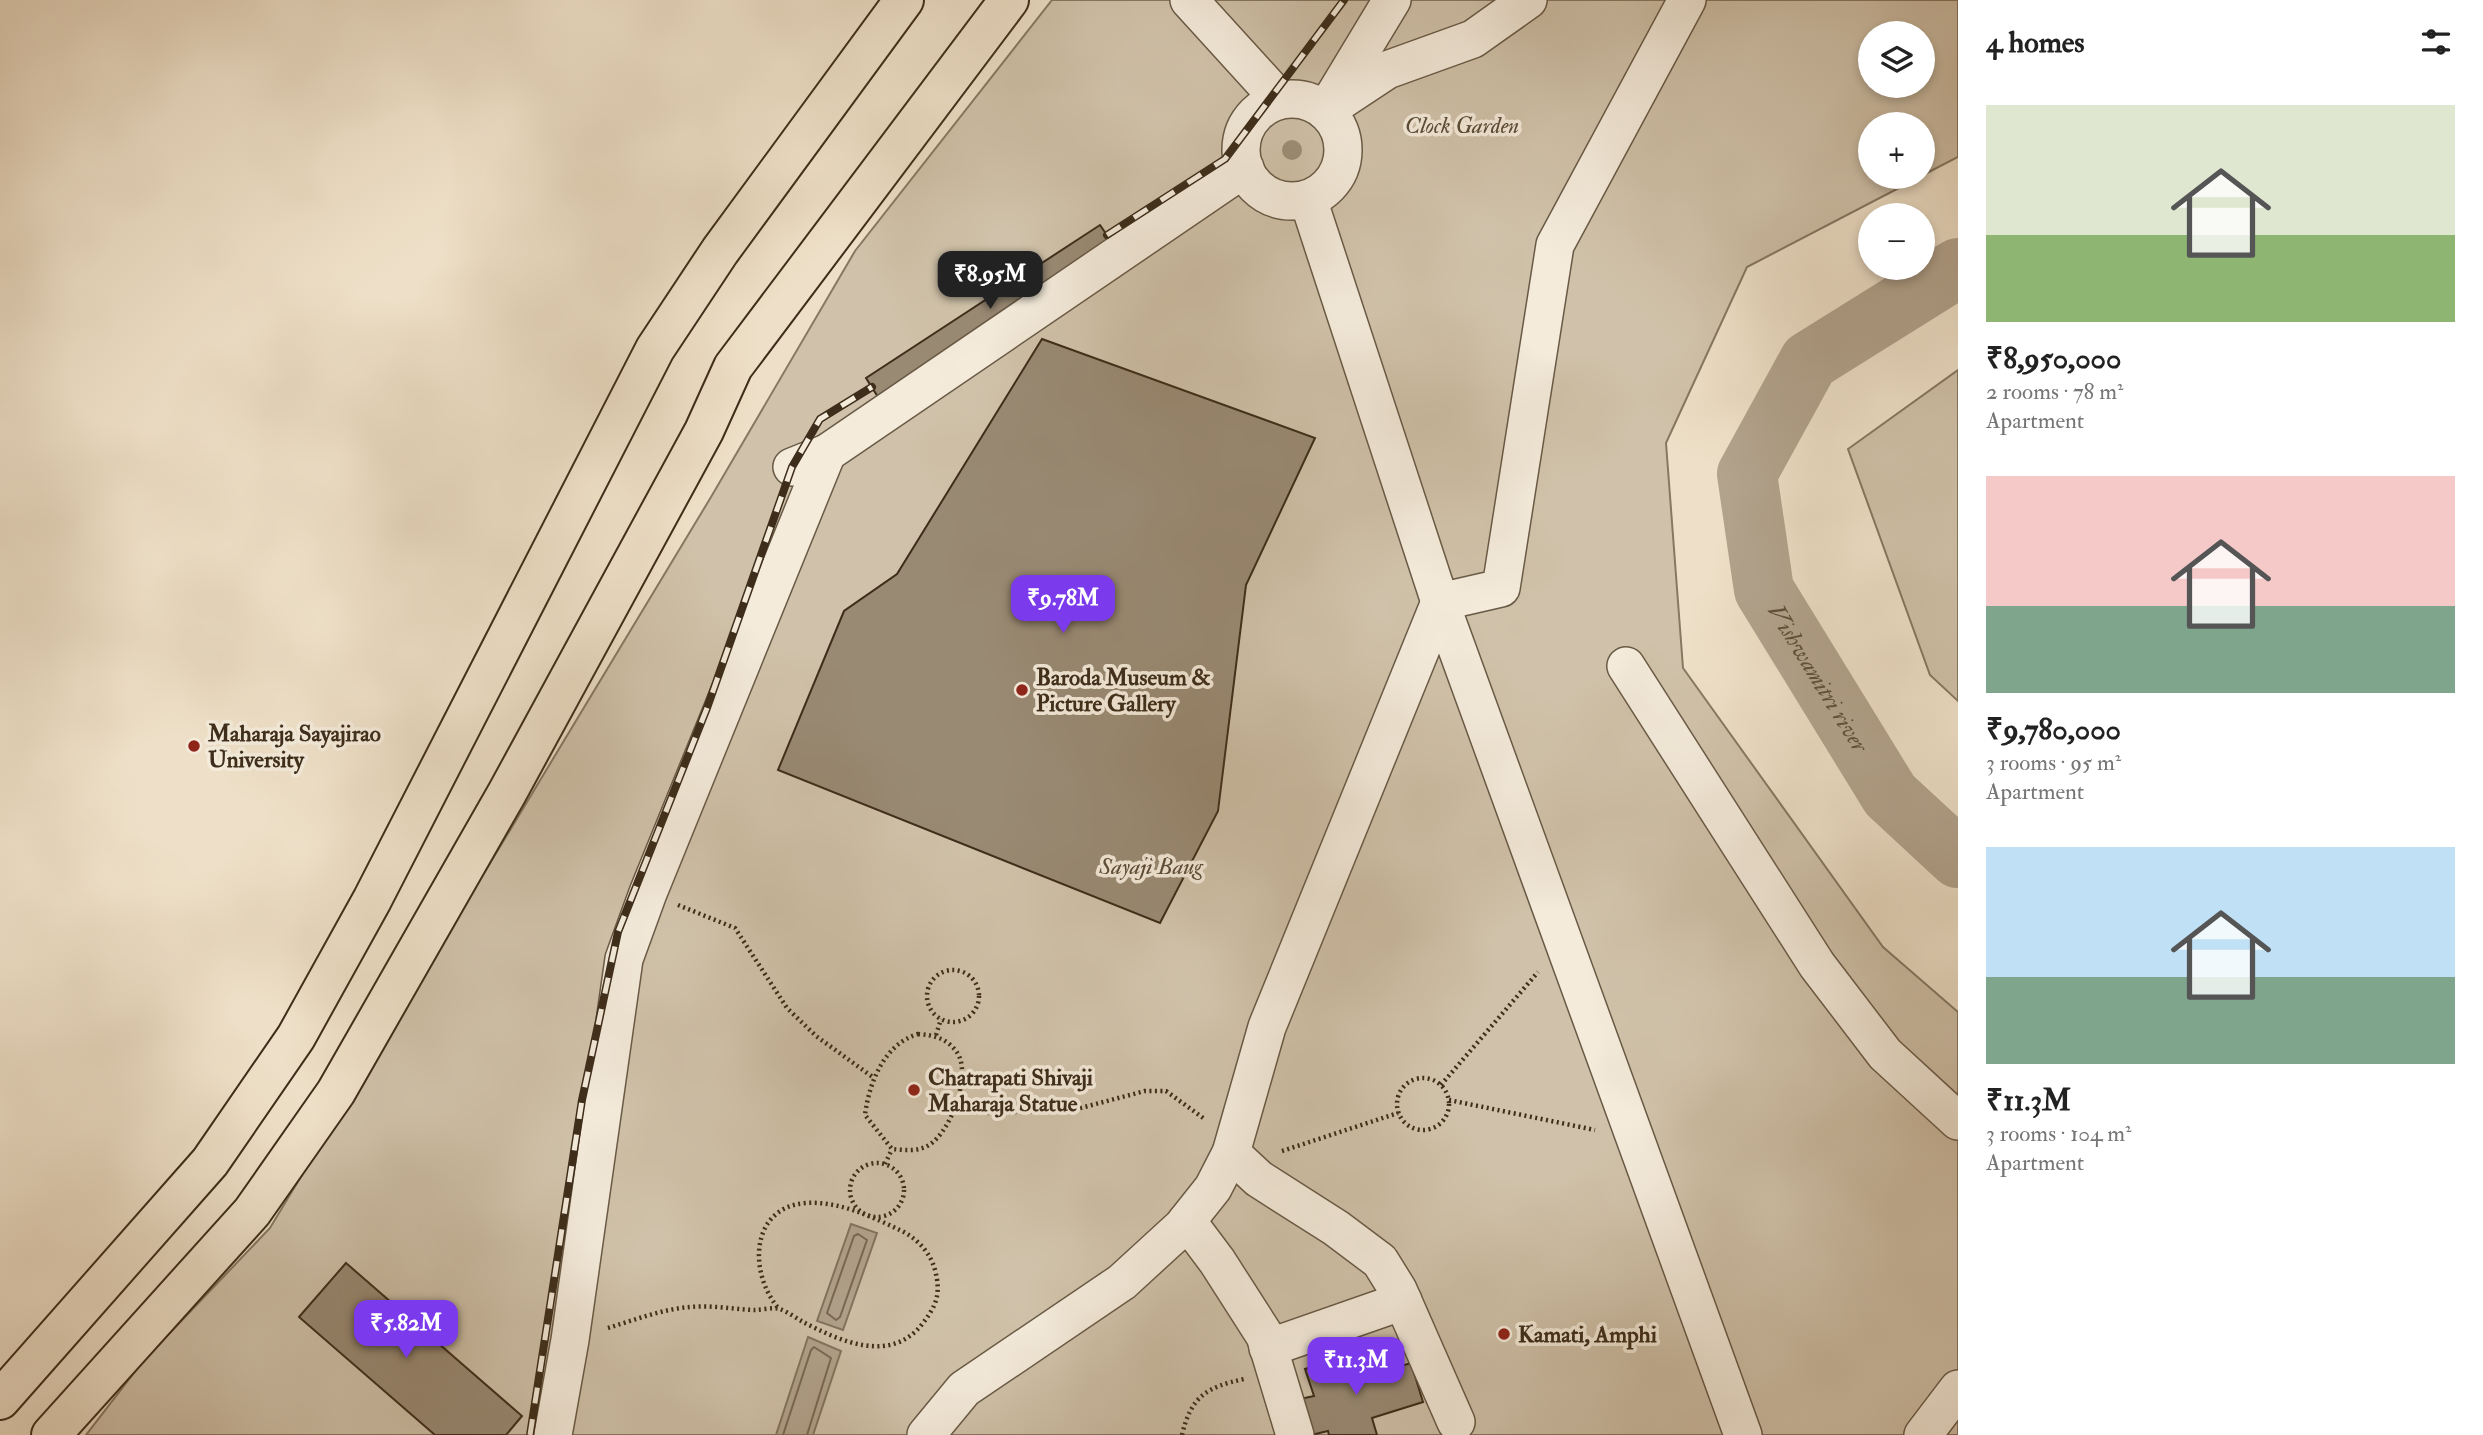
<!DOCTYPE html>
<meta charset="utf-8">
<style>
:root{--surface:#fff;--page:#f2f2f2;--text:#222;--muted:#767676;--accent:#7c3aed}
body{margin:0;font-family:"IM FELL Double Pica",serif;background:var(--page);color:var(--text);height:100vh;display:flex;flex-direction:column;font-size:26px;white-space:nowrap}
*{box-sizing:border-box;margin:0}
p{font-size:23px;color:var(--muted)}
.icon{flex:none;width:38px;height:38px;fill:none;stroke:currentColor;stroke-width:2;stroke-linecap:round;stroke-linejoin:round}
.map{position:relative;flex:1;overflow:hidden}
.panel{display:flex;flex-direction:column;background:var(--surface);width:525px}
.panel>*{flex:none}
.controls{position:absolute;left:1858px;top:21px;display:grid;gap:14px}
.controls a{display:grid;place-items:center;width:77px;height:77px;border-radius:50%;background:var(--surface);box-shadow:0 4px 10px #0003;font-size:35px}
.price{position:absolute;translate:-50% -60px;padding:0 16px;border-radius:14px;background:var(--accent);color:#fff;font-size:23px;line-height:46px;filter:drop-shadow(0 2px 4px #0008)}
.price::after{content:'';position:absolute;left:50%;top:42px;width:21px;height:16px;margin-left:-10px;background:inherit;clip-path:polygon(0 0,100% 0,50% 100%)}
.price.selected{background:#222;color:#fff}
ul{padding:0;list-style:none}
li{display:grid;align-content:center;gap:14px;height:371px;padding:0 28px}
li span{display:grid;place-items:center;height:217px;border-radius:0px;color:#555}
li>.icon{margin-inline-start:auto}
span .icon{width:126px;height:126px;fill:#fffc;stroke-width:1}
li b{font-size:30px}
h2{display:flex;justify-content:space-between;align-items:center;height:84px;padding:0 28px;font-size:30px}
main{display:flex;flex:1;min-height:0}
.map>svg:first-child{display:block}
.green{fill:#d0c2aa;stroke:#867862;stroke-width:2;fill-rule:evenodd}
.water{fill:#b2a38d;stroke:#83745f;stroke-width:2}
.lines{fill:none;stroke-linecap:round;stroke-linejoin:round}
.shore{stroke:#786854;stroke-width:2}
.river{stroke:#b2a38d;stroke-width:60}
.building{fill:#998a74;stroke:#3d2d1a;stroke-width:2}
.minor-casing{stroke:#695a46;stroke-width:40}
.highway-casing{stroke:#3d2d1a;stroke-width:42}
.path{stroke:#3d2d1a;stroke-width:4.5;stroke-dasharray:2 3.5;stroke-linecap:butt}
.minor{stroke:#f4ebdb;stroke-width:37}
.highway{stroke:#eee0c8;stroke-width:38}
.rail-casing{stroke:#3d2d1a;stroke-width:8}
.rail{stroke:#f4ebdb;stroke-width:5;stroke-dasharray:16;stroke-linecap:butt}
.tree{fill:#9d8e78}
.poi-dot{fill:#8f2418;stroke:#f4ebdb;stroke-width:2.5}
.labels{text-anchor:middle;dominant-baseline:central;stroke-width:7;stroke-linejoin:round;paint-order:stroke}
.park-label{font-size:23px;font-style:italic;fill:#5a4b37;stroke:#f4ebdb}
.poi-label{font-size:23px;font-weight:bold;fill:#3d2d1a;stroke:#f4ebdb;text-anchor:start}
.water-label{font-size:24px;font-style:italic;fill:#60503c;stroke:#f4ebdb}
</style>
<main>
<div class="map">
<svg width="1958" height="1435" viewBox="0 0 1958 1435">
<rect width="100%" height="100%" fill="#eee0c8"/>
<filter id="stains"><feTurbulence type="fractalNoise" baseFrequency=".00286" numOctaves="4"/><feColorMatrix values="0 0 0 0 .2 0 0 0 0 .09 0 0 0 0 .02 0 0 0 .5 -.17"/></filter>
<radialGradient id="worn" r=".72"><stop offset=".6" stop-color="#630" stop-opacity="0"/><stop offset="1" stop-color="#630" stop-opacity=".3"/></radialGradient>
<g class="green">
<path d="M1052,0h906v157l-35,18v-51h-52v53h49l-173,90 -81,176 17,225 200,279 75,65v423h-1872l58,-75 126,-132 441,-731 144,-246zM1871,33h52v53h-52z"/>
<polygon points="1958,370 1958,701 1930,675 1848,449"/>
</g>
<g class="water">
<polygon points="851,1224 877,1233 843,1330 817,1321"/>
<polygon points="808,1337 841,1351 813,1435 776,1435"/>
</g>
<g class="lines">
<g class="shore">
<polygon points="858,1234 867,1240 840,1317 836,1320 827,1313 854,1236"/>
<polyline points="783,1435 811,1350 814,1347 831,1358 807,1435"/>
</g>
<path class="river" id="s1" d="M1958,268l-149,93 -62,113 17,116 126,205 68,63"/>
</g>
<g class="building">
<polygon points="1100,225 1113,244 878,397 866,378"/>
<polygon points="1042,339 1315,438 1246,585 1218,811 1160,923 778,770 844,611 897,574"/>
<polygon points="346,1263 522,1416 506,1435 435,1435 299,1317"/>
<polygon points="1351,1356 1358,1379 1411,1363 1423,1402 1372,1418 1377,1435 1329,1435 1328,1431 1311,1435 1300,1399 1314,1396 1305,1369"/>
</g>
<g class="lines">
<defs>
<g id="minor">
<polyline points="1189,0 1280,100"/>
<circle cx="1292" cy="150" r="51"/>
<polyline points="1331,101 1392,0"/>
<polyline points="1325,111 1387,70 1473,39 1528,0"/>
<polyline points="1308,199 1440,602 1743,1435"/>
<polyline points="792,467 827,453 1245,168"/>
<polyline points="1626,666 1817,965 1885,1054 1958,1121"/>
<polyline points="1187,1221 1217,1261 1265,1336 1295,1435"/>
<polyline points="1268,1348 1403,1301"/>
<polyline points="1456,1422 1398,1290 1380,1261 1336,1228 1259,1179 1231,1153 1267,1027 1440,602 1501,588 1555,245 1687,0"/>
<polyline points="553,1435 570,1340 624,959 648,893 827,453"/>
<polyline points="926,1435 964,1389 1122,1282 1182,1227 1213,1188 1231,1153"/>
<polyline points="1923,1435 1958,1389"/>
</g>
<g id="highway">
<polyline points="0,1400 210,1162 296,1037 372,900 655,349 720,251 904,0"/>
<polyline points="51,1435 252,1212 336,1092 507,793 704,431 733,367 1009,0"/>
</g>
</defs>
<use href="#minor" class="minor-casing"/>
<use href="#highway" class="highway-casing"/>
<g class="path">
<polyline points="678,905 735,928 787,1008 816,1036 874,1078"/>
<circle cx="953" cy="996" r="26"/>
<path d="M918,1034c15,1 28,4 38,17 17,21 -5,81 -27,94 -11,7 -25,5 -37,4l-27,-34c4,-32 19,-71 53,-81z"/>
<polyline points="936,1035 941,1019"/>
<circle cx="1423" cy="1104" r="26"/>
<polyline points="1441,1085 1538,972"/>
<polyline points="1449,1100 1595,1130"/>
<polyline points="954,1111 990,1113 1073,1110 1145,1091 1166,1091 1206,1120"/>
<polyline points="1282,1151 1398,1113"/>
<circle cx="877" cy="1190" r="27"/>
<polyline points="885,1164 892,1149"/>
<path d="M608,1328c26,-8 55,-19 82,-21 21,-2 43,2 64,3 8,0 19,-3 26,-1 8,3 16,9 23,13 37,19 88,43 120,1 14,-18 18,-30 12,-53 -4,-16 -17,-31 -33,-39 -30,-14 -62,-30 -96,-28 -56,4 -58,70 -27,106"/>
<path d="M1182,1435c9,-39 25,-48 62,-56"/>
</g>
<use href="#minor" class="minor"/>
<use href="#highway" class="highway"/>
<defs>
<g id="rail">
<polyline points="1107,235 1225,159 1344,0"/>
<polyline points="530,1435 582,1100 618,932 707,708 792,467 820,419 872,387"/>
</g>
</defs>
<use href="#rail" class="rail-casing"/>
<use href="#rail" class="rail"/>
</g>
<circle class="tree" cx="1292" cy="150" r="10"/>
<g class="poi-dot">
<circle cx="1022" cy="690" r="7"/>
<circle cx="194" cy="746" r="7"/>
<circle cx="914" cy="1090" r="7"/>
<circle cx="1504" cy="1334" r="7"/>
</g>
<g class="labels">
<g class="park-label">
<text x="1462" y="125">Clock Garden</text>
<text x="1151" y="866">Sayaji Baug</text>
</g>
<g class="poi-label">
<text x="1036" y="677">Baroda Museum &amp;<tspan x="1036" dy="26">Picture Gallery</tspan></text>
<text x="208" y="733">Maharaja Sayajirao<tspan x="208" dy="26">University</tspan></text>
<text x="928" y="1077">Chatrapati Shivaji<tspan x="928" dy="26">Maharaja Statue</tspan></text>
<text x="1518" y="1334">Kamati, Amphi</text>
</g>
<g class="water-label">
<text stroke="none"><textPath href="#s1" startOffset="525">Vishwamitri river</textPath></text>
</g>
</g>
<rect width="100%" height="100%" filter="url(#stains)"/>
<rect width="100%" height="100%" fill="url(#worn)"/>
</svg>
<div class="controls">
<a><svg class="icon" aria-label="layers" viewBox="0 0 24 24"><path d="M12 4l9 5-9 5-9-5zM3 14l9 5 9-5"/></svg></a>
<a>+</a>
<a>−</a>
</div>
<b class="price selected" style="left:990px;top:311px">₹8.95M</b>
<b class="price" style="left:1063px;top:635px">₹9.78M</b>
<b class="price" style="left:406px;top:1360px">₹5.82M</b>
<b class="price" style="left:1356px;top:1397px">₹11.3M</b>
</div>
<section class="panel">
<h2>4 homes<svg class="icon" aria-label="filters" viewBox="0 0 24 24"><path d="M4 7h16M4 17h16"/><circle cx="9" cy="7" r="2"/><circle cx="15" cy="17" r="2"/></svg></h2>
<ul>
<li><span style="background:linear-gradient(#dfe7d0 60%,#8fb573 0)"><svg class="icon" aria-label="home" viewBox="0 0 24 24"><path d="M3 11l9-7 9 7M6 9v11h12V9"/></svg></span><div><b>₹8,950,000</b><p>2 rooms · 78 m²</p><p>Apartment</p></div></li>
<li><span style="background:linear-gradient(#f6c9c9 60%,#7fa58c 0)"><svg class="icon" aria-label="home" viewBox="0 0 24 24"><path d="M3 11l9-7 9 7M6 9v11h12V9"/></svg></span><div><b>₹9,780,000</b><p>3 rooms · 95 m²</p><p>Apartment</p></div></li>
<li><span style="background:linear-gradient(#bfe0f5 60%,#7fa58c 0)"><svg class="icon" aria-label="home" viewBox="0 0 24 24"><path d="M3 11l9-7 9 7M6 9v11h12V9"/></svg></span><div><b>₹11.3M</b><p>3 rooms · 104 m²</p><p>Apartment</p></div></li>
</ul>
</section>
</main>
